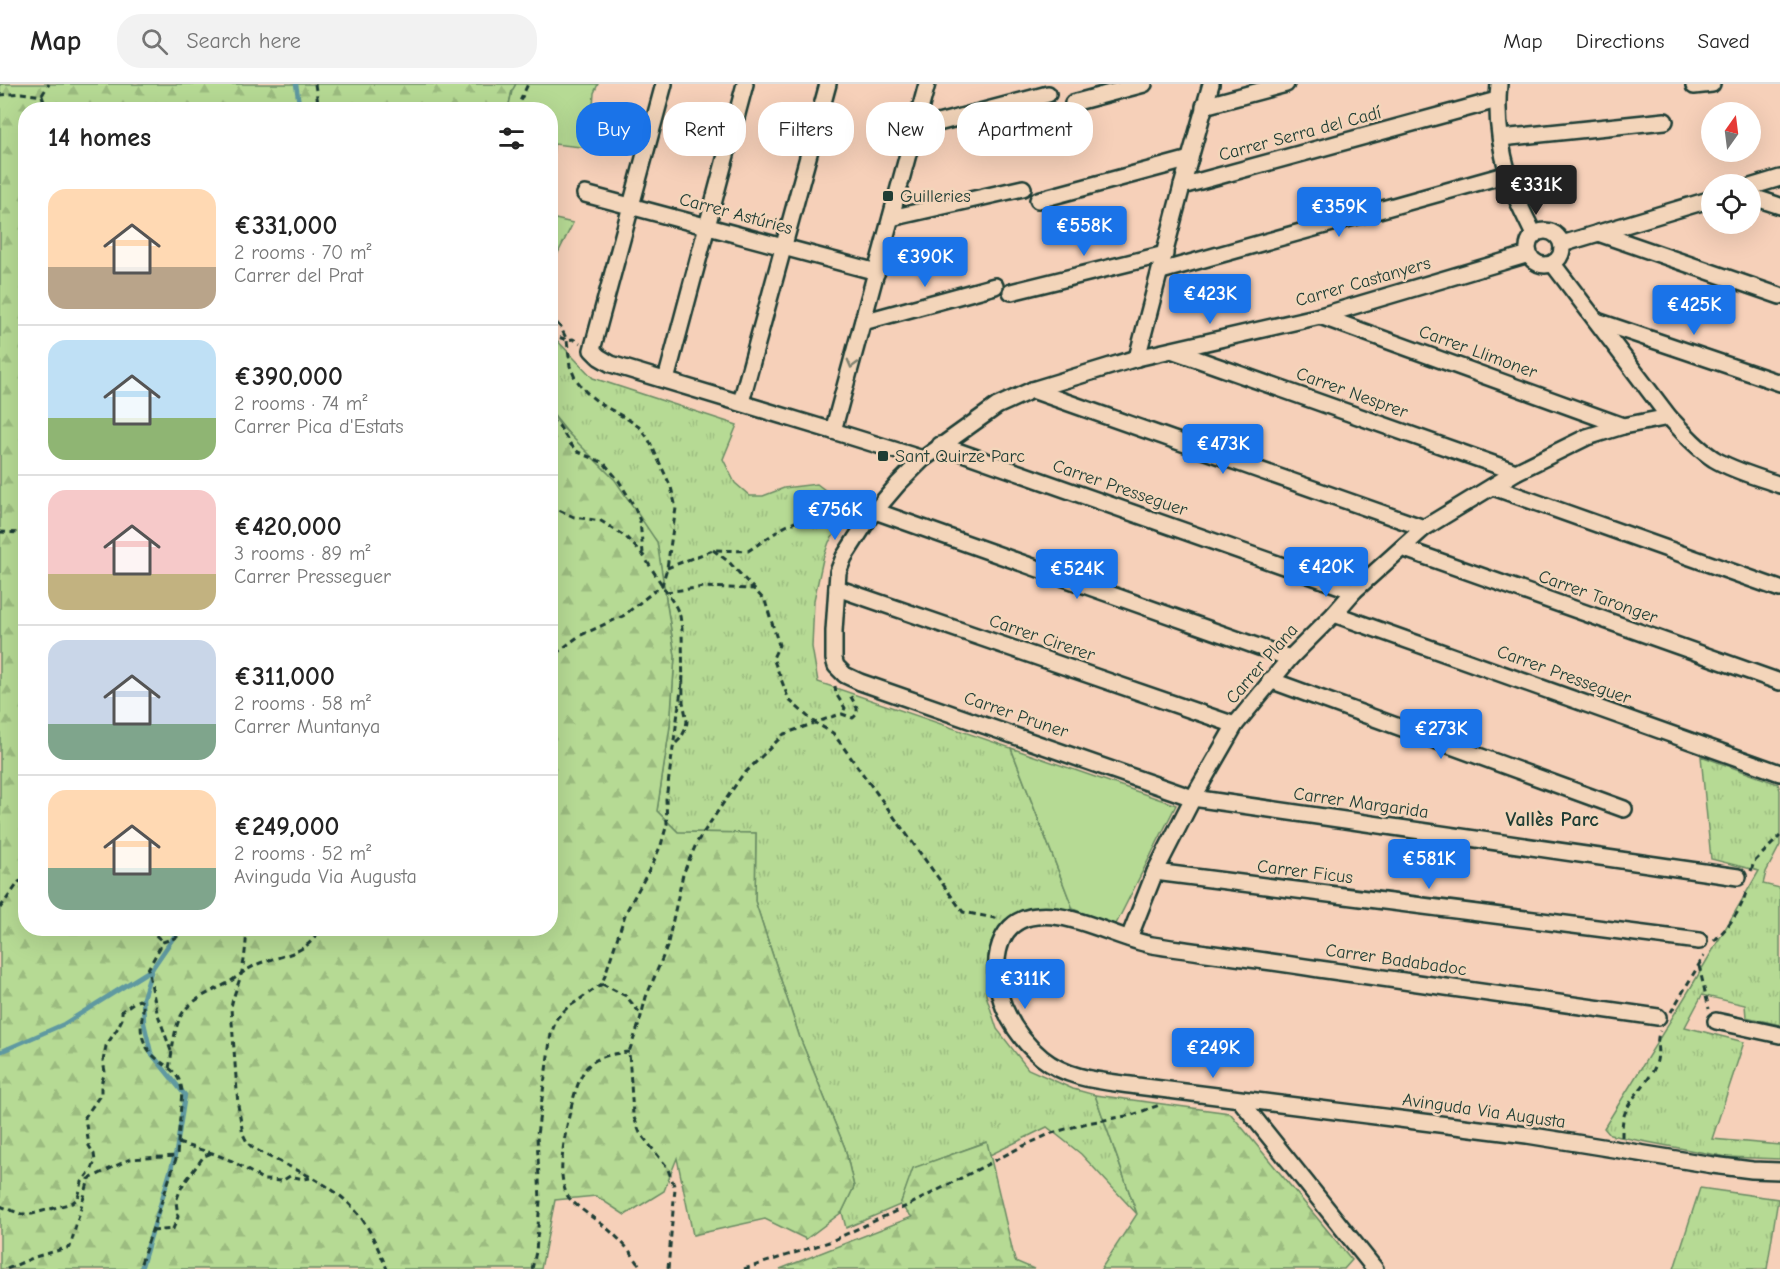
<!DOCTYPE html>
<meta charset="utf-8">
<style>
:root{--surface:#fff;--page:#f2f2f2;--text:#222;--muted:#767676;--line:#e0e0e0;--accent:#1a73e8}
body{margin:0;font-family:"Comic Neue",sans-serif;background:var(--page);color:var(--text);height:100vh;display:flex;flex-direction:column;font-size:22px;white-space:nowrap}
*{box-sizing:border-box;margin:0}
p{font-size:20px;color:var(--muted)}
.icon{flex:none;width:33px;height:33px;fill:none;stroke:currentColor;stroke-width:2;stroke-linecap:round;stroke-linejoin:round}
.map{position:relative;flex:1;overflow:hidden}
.sheet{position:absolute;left:18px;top:18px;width:540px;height:834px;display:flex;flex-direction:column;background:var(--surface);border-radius:24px;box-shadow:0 6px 24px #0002}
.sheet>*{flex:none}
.top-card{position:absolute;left:576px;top:18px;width:570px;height:54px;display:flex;gap:12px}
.needle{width:39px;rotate:14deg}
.controls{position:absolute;left:1701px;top:18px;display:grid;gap:12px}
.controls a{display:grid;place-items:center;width:60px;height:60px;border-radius:50%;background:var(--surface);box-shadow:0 6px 24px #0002;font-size:30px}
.price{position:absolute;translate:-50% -51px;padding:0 14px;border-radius:6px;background:var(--accent);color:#fff;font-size:20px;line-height:39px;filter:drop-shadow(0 2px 3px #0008)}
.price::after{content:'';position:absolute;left:50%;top:36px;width:18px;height:14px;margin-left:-9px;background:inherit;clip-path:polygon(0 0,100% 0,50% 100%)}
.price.on{background:#222;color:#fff}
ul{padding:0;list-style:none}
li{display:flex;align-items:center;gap:18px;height:150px;padding:0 30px}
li+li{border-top:2px solid var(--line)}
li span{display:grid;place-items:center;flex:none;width:168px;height:120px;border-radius:18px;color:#555}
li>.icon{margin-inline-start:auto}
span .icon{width:72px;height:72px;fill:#fffc;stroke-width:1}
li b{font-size:26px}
h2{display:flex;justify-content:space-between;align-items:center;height:72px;padding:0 30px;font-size:26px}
.chip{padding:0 21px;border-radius:24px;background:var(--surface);box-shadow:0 6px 24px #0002;font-size:21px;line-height:54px}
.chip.on{background:var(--accent);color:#fff}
header{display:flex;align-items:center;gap:36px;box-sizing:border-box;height:84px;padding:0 30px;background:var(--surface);border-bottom:2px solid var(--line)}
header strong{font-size:28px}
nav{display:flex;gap:33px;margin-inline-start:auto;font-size:21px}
.search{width:420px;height:54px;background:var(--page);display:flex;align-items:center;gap:15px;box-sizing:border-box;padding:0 21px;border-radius:24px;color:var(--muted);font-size:22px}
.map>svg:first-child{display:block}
.grass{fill:url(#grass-tufts);stroke:#6a8c64;stroke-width:1.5}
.forest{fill:url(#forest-firs);stroke:#6a8c64;stroke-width:1.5}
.park{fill:#b6da94;stroke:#6a8c64;stroke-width:1.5}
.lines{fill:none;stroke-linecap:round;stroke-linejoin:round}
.stream{stroke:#5f99a1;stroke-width:4.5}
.minor-casing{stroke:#1f3d34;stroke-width:20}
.path{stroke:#1f3d34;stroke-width:3;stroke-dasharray:6 4.5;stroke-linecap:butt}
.minor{stroke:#f3d5ba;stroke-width:15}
.oneway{stroke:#7e8170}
.poi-dot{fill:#1f3d34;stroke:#f3d5ba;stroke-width:2}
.labels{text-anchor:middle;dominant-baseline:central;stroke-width:5;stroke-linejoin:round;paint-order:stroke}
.street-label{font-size:18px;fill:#1f3d34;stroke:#f3d5ba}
.poi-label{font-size:18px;fill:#1f3d34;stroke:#f3d5ba;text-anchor:start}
.neighbourhood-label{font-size:20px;font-weight:bold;fill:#1f3d34;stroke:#f3d5ba}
</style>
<header>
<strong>Map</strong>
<div class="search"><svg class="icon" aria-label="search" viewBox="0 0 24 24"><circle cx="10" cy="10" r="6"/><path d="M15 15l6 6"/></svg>Search here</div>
<nav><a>Map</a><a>Directions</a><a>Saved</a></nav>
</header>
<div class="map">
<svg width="1780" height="1185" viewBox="0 0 1780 1185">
<defs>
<pattern id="grass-tufts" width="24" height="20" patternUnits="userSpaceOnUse" patternTransform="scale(1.5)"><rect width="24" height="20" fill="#b6da94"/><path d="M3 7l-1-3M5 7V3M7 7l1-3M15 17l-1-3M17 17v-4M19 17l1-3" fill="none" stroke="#9cbc80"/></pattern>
<pattern id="forest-firs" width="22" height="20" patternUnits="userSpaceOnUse" patternTransform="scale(1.5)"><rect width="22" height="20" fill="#b6da94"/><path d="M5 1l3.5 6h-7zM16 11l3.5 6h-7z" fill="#9cbc80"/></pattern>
</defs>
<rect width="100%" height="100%" fill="#f6d0b9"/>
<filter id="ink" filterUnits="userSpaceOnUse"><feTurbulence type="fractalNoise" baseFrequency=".0167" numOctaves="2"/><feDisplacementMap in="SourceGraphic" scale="12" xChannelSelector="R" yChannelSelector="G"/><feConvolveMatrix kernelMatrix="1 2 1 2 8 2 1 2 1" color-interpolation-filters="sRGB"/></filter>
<g filter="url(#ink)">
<g class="grass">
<polygon points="550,249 593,294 737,341 723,375 735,399 750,412 763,412 784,404 817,400 851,426 829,458 823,475 814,516 812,563 818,598 1011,664 1073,825 1045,825 1014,831 998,849 988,871 986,911 997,945 1028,985 1073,1005 1095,1011 1137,1130 1081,1070 1047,1043 990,1071 986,1058 914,1084 900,1121 846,1144 842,1128 854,1103 845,1064 800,954 755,817 756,749 678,748 657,727 670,642 675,572 657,458 551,328"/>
<polygon points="1701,672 1778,700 1780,706 1780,761 1766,788 1763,800 1780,804 1780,941 1746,933 1745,921 1702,911 1685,943 1744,958 1712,1055 1780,1061 1780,1075 1727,1073 1610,1051 1604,1044 1693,900 1759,787 1711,775"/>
<polygon points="1700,1104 1778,1115 1767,1185 1674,1185"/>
</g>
<g class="forest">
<polygon points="0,0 516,0 512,7 508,25 26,26 26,844 550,844 551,328 560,341 615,396 657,458 675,572 670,642 657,727 678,748 756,749 755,817 800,954 845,1064 854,1103 842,1128 806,1155 765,1135 693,1151 677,1074 664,1107 625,1131 596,1112 555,1116 541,1185 0,1185"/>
<polygon points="1095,1011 1230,1029 1352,1176 1344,1185 1101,1185 1137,1130"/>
<polygon points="987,1058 1015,1177 1034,1185 780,1185 912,1133 900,1121 913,1084"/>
</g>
<g class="park">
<polygon points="516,0 598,0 594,9 590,64 554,60 551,98 550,26 508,25 512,7"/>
<polygon points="551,134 573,139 551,183 550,134"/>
<polygon points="1011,664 1176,721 1115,842 1073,825"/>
</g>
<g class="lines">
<g class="stream">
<polyline points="296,0 300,26"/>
<polyline points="0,968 64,940 152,885"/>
<polyline points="141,1185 176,1068 185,1011 151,969 144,939 143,914 152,885 180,844"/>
</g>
<defs>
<g id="minor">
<polyline points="664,0 592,266 599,273 611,280 833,347"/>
<path d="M1499,0c-3,29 1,62 9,90 5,21 17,41 26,61"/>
<polyline points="1694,2 1712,0"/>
<polyline points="1073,19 1144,0"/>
<polyline points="1204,22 1286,0"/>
<polyline points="915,45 1048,10"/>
<polyline points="1501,54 1665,37"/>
<polyline points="1182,102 1497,16"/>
<polyline points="1750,103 1780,94"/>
<polyline points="585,110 877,188"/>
<polyline points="1750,112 1780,122"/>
<polyline points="1038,116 1190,75"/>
<polyline points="891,134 1023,104"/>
<circle cx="1545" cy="164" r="17"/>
<polyline points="1598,149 1780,212"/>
<polyline points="1562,160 1712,115"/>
<polyline points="1529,170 1320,232 1137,274 1032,306 997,322 923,375 898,400 869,434 844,473 838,488 834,547 834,575 836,582 845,591 860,598 1193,714 1738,793"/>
<path d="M1553,180l116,153c14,15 28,31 45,42 20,12 44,18 66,26"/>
<polyline points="1161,187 1508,90"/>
<polyline points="1011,208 1165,170"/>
<polyline points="1320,232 1623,342"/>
<polyline points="1597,237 1780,299"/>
<polyline points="863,238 995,202"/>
<polyline points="1174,267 1516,388"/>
<polyline points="1137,274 1182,102 1211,0"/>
<polyline points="666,296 745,0"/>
<polyline points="1032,306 1424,444"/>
<polyline points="741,318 828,0"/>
<polyline points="940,361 1354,507"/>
<polyline points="923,375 833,347 927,0"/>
<polyline points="1493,403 1780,505"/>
<polyline points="875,427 1290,574"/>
<polyline points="1402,464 1780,598"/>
<polyline points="837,504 1235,641"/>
<polyline points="1334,530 1780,689"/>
<polyline points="1270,596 1624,725"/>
<polyline points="1155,788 1699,857"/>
<polyline points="1129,854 1155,788 1193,714 1235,641 1290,574 1334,530 1354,507 1424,444 1516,388 1587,353 1623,342 1669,333"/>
<path d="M1658,933c-113,-16 -226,-32 -339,-48 -38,-6 -75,-11 -113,-16 -18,-3 -37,-5 -54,-8 -36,-7 -79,-33 -115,-29 -46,4 -46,58 -33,91 8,19 22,38 38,51 27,22 62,23 95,28l390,49 186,30 39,5 28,1"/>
<polyline points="1716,937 1780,951"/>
<polyline points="1240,1016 1375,1185"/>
</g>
</defs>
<use href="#minor" class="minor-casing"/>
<g class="path">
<polyline points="315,0 319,26"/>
<polyline points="0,11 21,9 42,12"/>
<polyline points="42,11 49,0"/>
<polyline points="42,12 47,26"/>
<polyline points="516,26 528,0"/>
<polyline points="550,231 561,244 567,256 570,282 575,294 586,308 599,319 629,336 639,343 648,354 671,403 676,424 667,484 662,501 623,532 579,552 550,574"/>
<polyline points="550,250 567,256 573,255 580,259"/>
<polyline points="550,335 559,342 571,361 578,368 604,379 619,397 634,422 640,437 643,469"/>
<polyline points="550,422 574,433 601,437 626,453 643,471 676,523 680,532 682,545 683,618 687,637 686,644 681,654 674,661"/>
<polyline points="0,448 26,449"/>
<polyline points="713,466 729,478 765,517 779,561 773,574 789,616 814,638 833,649 963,828 1000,835"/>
<polyline points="667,484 713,466 748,467 784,443 808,432 837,434 857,423 859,424"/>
<polyline points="666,508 704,503 754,505"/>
<polyline points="835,602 836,610 845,624 842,630"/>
<polyline points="1751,787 1754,778 1780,752"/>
<polyline points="0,824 19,798 26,795"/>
<polyline points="148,844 163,858"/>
<path d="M247,844c-1,15 -2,29 -5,43 -3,13 -9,24 -11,37l7,97 5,29 4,8 6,6c36,21 79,32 106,67 12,15 20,36 28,54"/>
<path d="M1714,857c16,-16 27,-30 33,-52"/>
<polyline points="1699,882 1709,925"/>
<polyline points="602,900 626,912 640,929"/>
<polyline points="1671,928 1704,872"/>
<polyline points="171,967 157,928 148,885 163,858 177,853 177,844"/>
<path d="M629,968c-13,1 -32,4 -42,15 -13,14 -25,77 -25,97 -1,9 1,23 5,31 4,8 28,24 36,30 16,13 28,26 39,44"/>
<path d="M169,984c4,-17 4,-39 13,-54 11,-17 33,-23 49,-33 10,-7 20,-15 32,-19 22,-7 46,-9 57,-34"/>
<path d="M1622,1053c0,-8 0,-17 3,-24 7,-18 25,-31 31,-49 4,-10 -1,-24 4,-33"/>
<polyline points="178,1059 212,1069 232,1077 264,1096 282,1097 290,1092 304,1095 310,1094"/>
<path d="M0,1122l21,8h11l40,-11 6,-5 4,-16 10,-13 3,-8 -1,-7 -5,-8 -4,-29 16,-23v-10l4,-12 -2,-11 3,-15 11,-17 5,-10v-8l11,-8 6,-3 4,2c1,17 -6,24 2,42 11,23 34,20 37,47l-5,65 -38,113"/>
<polyline points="152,1147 173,1145 178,1133 176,1117 182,1102 204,1072 212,1069"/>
<polyline points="7,1185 35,1173 70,1163 89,1095 130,1075 177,1072"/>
<polyline points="532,1185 536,1168 540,1117 537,1051 551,950 557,934 567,924 602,900 626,828 652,781 661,761 667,740 666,715 683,592"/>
<polyline points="668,1185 675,1104 667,1083 640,1049 633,1031 629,968 639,940 646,913 667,863 683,790 697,758 741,693 784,650 837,631 842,630 853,634 857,630 857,624 850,611"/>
<polyline points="744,1185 829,1158 909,1121 1021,1063 1052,1049 1087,1039 1132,1031 1162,1020"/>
</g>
<use href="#minor" class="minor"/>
</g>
<defs><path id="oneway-chevron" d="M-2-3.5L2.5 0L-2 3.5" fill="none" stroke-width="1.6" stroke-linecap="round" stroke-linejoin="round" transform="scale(1.5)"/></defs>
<use class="oneway" href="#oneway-chevron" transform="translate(852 280) rotate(105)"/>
</g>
<g class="poi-dot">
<rect x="882" y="106" width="12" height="12" rx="3"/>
<rect x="877" y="366" width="12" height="12" rx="3"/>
</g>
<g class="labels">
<g class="street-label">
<text transform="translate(1300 50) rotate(-15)">Carrer Serra del Cadí</text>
<text transform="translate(736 130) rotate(15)">Carrer Astúries</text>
<text transform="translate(1363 198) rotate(-16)">Carrer Castanyers</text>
<text transform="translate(1478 268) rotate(20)">Carrer Llimoner</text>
<text transform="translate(1352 309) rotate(20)">Carrer Nesprer</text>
<text transform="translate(1120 404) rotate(19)">Carrer Presseguer</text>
<text transform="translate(1598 513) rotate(20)">Carrer Taronger</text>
<text transform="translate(1042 554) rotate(19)">Carrer Cirerer</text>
<text transform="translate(1262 580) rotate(-49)">Carrer Plana</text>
<text transform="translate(1564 591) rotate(20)">Carrer Presseguer</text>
<text transform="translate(1016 631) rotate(19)">Carrer Pruner</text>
<text transform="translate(1361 719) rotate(8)">Carrer Margarida</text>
<text transform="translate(1305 788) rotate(7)">Carrer Ficus</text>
<text transform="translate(1396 876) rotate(8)">Carrer Badabadoc</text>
<text transform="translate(1484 1027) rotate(8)">Avinguda Via Augusta</text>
</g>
<g class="poi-label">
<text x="900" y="112">Guilleries</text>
<text x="895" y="372">Sant Quirze Parc</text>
</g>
<g class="neighbourhood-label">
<text x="1552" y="735">Vallès Parc</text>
</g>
</g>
</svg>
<div class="controls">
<a><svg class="needle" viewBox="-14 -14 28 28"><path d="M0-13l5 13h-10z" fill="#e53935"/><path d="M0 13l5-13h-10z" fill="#767676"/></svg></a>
<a><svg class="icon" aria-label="locate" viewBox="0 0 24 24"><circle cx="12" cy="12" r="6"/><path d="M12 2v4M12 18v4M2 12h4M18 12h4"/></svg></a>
</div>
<b class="price on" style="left:1536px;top:132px">€331K</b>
<b class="price" style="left:1339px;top:154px">€359K</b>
<b class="price" style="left:1084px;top:173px">€558K</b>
<b class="price" style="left:925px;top:204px">€390K</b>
<b class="price" style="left:1210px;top:241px">€423K</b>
<b class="price" style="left:1694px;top:252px">€425K</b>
<b class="price" style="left:1223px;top:391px">€473K</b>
<b class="price" style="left:835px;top:457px">€756K</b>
<b class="price" style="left:1326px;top:514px">€420K</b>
<b class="price" style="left:1077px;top:516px">€524K</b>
<b class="price" style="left:1441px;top:676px">€273K</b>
<b class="price" style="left:1429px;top:806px">€581K</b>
<b class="price" style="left:1025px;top:926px">€311K</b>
<b class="price" style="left:1213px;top:995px">€249K</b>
<div class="top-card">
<a class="chip on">Buy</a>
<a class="chip">Rent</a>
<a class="chip">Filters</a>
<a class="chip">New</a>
<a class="chip">Apartment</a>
</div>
<section class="sheet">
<h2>14 homes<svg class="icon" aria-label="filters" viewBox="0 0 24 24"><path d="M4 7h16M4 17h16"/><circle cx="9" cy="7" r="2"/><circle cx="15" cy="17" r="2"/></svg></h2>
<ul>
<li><span style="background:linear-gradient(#ffd9b3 65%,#b9a48a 0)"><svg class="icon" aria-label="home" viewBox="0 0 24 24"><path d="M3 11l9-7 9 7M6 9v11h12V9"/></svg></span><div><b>€331,000</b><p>2 rooms · 70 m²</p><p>Carrer del Prat</p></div></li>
<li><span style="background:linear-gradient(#bfe0f5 65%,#8fb573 0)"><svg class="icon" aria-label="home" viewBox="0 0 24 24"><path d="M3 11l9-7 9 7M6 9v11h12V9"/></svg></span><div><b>€390,000</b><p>2 rooms · 74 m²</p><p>Carrer Pica d'Estats</p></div></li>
<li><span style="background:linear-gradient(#f6c9c9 70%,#c2b280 0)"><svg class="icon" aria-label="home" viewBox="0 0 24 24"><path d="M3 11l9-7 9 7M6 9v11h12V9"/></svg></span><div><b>€420,000</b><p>3 rooms · 89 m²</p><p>Carrer Presseguer</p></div></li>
<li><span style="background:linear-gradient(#c9d6e8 70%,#7fa58c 0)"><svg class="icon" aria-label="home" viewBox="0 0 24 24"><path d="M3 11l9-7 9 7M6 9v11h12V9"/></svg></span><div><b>€311,000</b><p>2 rooms · 58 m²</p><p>Carrer Muntanya</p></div></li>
<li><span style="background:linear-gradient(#ffd9b3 65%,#7fa58c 0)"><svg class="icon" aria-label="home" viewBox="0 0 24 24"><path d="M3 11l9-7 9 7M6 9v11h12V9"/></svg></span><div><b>€249,000</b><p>2 rooms · 52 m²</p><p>Avinguda Via Augusta</p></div></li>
</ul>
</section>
</div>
